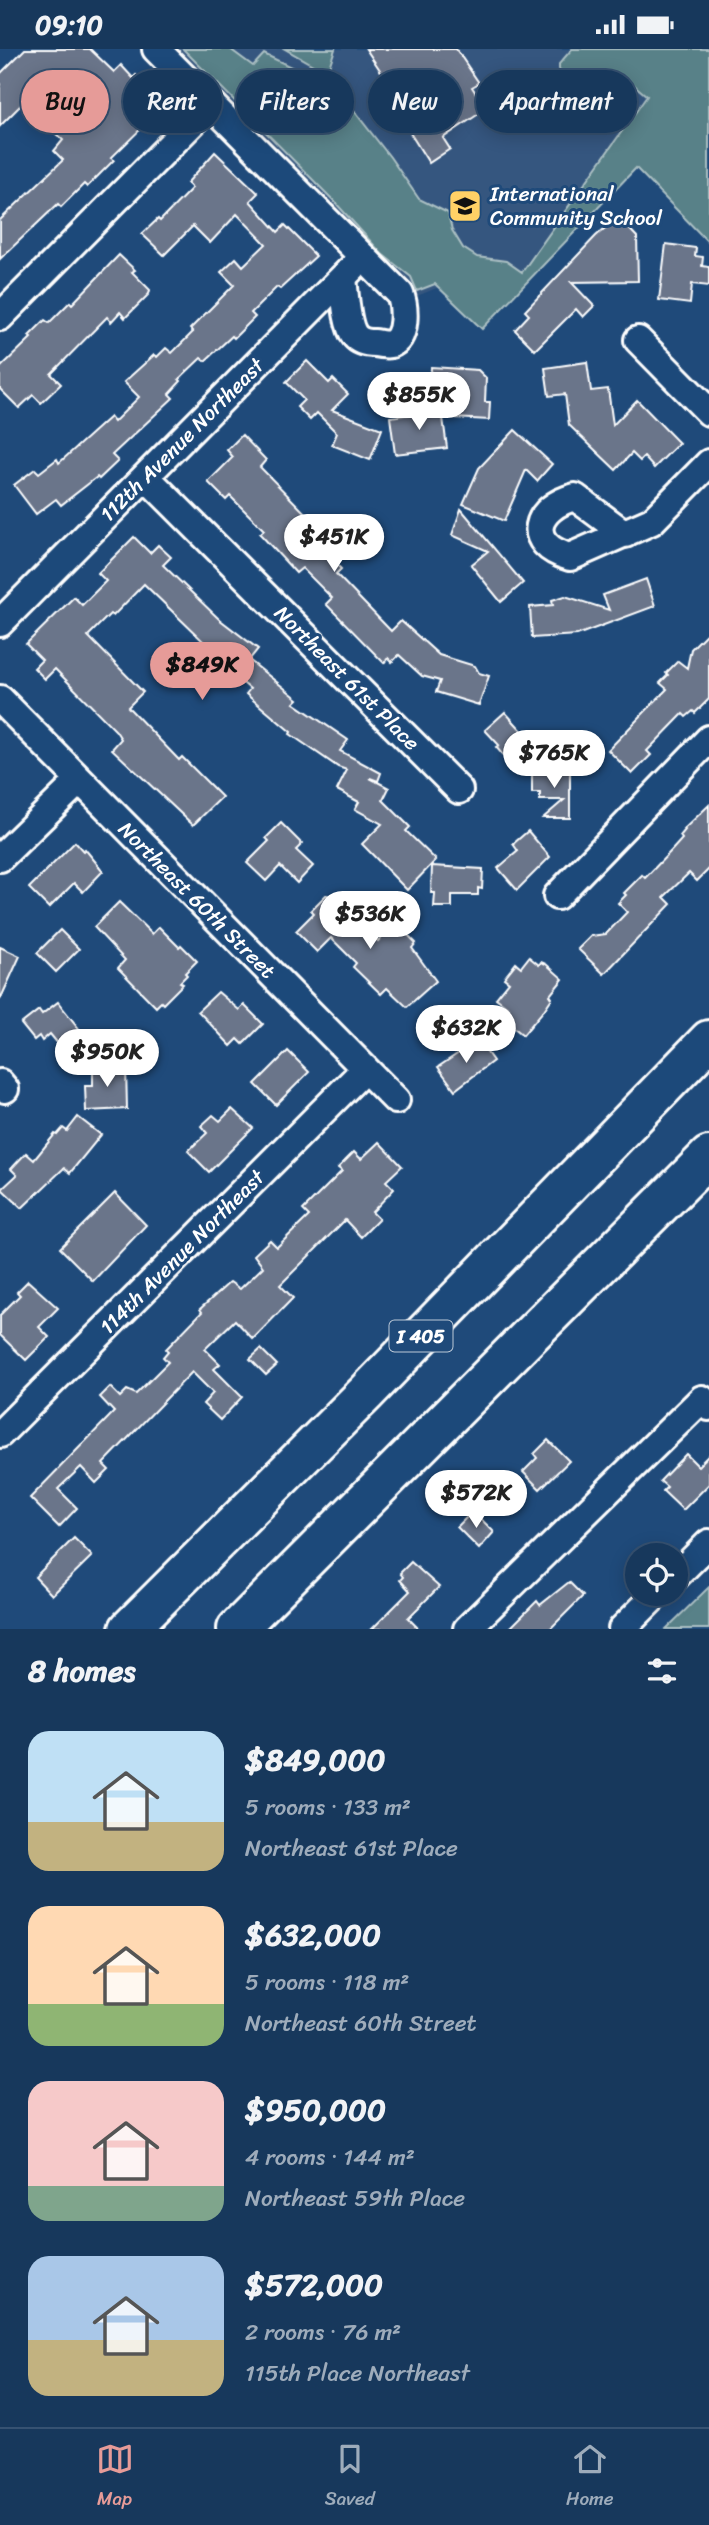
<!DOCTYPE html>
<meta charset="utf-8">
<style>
:root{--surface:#17385c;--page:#203f62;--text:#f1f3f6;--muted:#9eacbb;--line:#365272;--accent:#e69b98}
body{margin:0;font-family:Sriracha,sans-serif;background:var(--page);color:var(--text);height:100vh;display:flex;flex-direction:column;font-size:26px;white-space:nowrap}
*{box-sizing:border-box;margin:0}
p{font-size:23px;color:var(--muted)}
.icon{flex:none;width:38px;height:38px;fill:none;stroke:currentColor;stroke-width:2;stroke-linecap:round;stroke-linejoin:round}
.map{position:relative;height:1580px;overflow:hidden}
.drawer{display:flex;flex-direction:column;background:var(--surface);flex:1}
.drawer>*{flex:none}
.guide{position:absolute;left:21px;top:21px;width:668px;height:63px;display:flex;gap:14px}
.tools{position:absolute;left:625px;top:1494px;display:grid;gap:14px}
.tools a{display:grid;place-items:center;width:63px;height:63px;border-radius:50%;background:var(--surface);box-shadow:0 4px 18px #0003,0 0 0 2px var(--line);font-size:35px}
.price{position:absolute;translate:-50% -60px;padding:0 16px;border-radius:24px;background:#fff;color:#222;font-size:23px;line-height:46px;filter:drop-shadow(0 2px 4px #0008)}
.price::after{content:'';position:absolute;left:50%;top:42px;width:21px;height:16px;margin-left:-10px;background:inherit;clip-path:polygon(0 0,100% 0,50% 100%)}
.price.on{background:var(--accent);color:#111}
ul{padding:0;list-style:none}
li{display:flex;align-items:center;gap:21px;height:175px;padding:0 28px}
li span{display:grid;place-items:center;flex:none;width:196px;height:140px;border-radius:21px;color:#555}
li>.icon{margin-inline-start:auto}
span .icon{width:84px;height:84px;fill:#fffc;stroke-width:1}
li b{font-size:30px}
h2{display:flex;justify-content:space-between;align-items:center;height:84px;padding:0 28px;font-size:30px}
.pill{padding:0 24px;border-radius:32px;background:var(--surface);box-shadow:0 4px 18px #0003,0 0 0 2px var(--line);font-size:24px;line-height:63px}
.pill.on{background:var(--accent);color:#111}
.status{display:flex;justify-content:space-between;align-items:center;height:49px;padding:0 35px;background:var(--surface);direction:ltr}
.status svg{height:19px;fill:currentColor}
.tab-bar{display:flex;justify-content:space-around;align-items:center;height:98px;border-top:2px solid var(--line);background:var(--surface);font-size:19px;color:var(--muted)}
.tab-bar a{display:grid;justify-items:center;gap:4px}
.tab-bar .on{color:var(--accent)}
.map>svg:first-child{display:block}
.built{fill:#36577f}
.green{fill:#588188;stroke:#acc0c4;stroke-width:2}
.building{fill:#6a748a;stroke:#fff;stroke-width:2}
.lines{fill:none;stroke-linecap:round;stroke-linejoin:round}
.minor-casing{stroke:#fff;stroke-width:32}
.highway-casing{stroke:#fff;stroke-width:44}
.minor{stroke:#1f4a7a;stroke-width:26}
.highway{stroke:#1f4a7a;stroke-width:38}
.labels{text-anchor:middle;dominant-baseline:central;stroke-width:6;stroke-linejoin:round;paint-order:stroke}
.shield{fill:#1f4a7a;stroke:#bcc9d7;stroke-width:2}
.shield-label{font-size:19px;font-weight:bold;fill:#fff}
.poi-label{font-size:21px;fill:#fff;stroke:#1f4a7a;text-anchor:start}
.street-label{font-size:21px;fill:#fff;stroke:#1f4a7a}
</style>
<div class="status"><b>09:10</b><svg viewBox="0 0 49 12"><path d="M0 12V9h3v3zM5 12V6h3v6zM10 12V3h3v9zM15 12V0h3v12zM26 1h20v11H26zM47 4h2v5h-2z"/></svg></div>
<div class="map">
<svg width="709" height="1580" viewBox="0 0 709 1580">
<rect width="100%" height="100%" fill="#1f4a7a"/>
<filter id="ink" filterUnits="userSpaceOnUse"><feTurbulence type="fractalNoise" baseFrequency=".0143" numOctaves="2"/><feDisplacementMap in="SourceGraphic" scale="14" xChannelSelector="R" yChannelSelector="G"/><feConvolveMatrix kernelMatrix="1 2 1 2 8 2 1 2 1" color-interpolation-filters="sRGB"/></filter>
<g filter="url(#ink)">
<polygon class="built" points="174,0 709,0 709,194 636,119 482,280 439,238 412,249"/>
<g class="green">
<polygon points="183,0 230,0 253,17 264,5 329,36 351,58 390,108 419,150 448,164 452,181 463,199 477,208 506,212 522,223 647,47 634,36 611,63 559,20 559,15 572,0 709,0 709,194 636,119 482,280 435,235 417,242 411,228 382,205 333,151"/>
<polygon points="285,0 335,0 327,24"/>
<polygon points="503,31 522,58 509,74 478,47"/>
<polygon points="709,1538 709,1580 666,1580"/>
</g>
<g class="building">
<polygon points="25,0 90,0 114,23 121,16 133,29 136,26 160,50 146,63 152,69 111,109 114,111 87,138 84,135 61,158 58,155 0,210 0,171 63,111 54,102 63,91 56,85 62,79 30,47 0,77 0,25"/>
<polygon points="366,0 456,0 479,34 472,38 486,60 443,89 450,100 429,114 383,41 390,36"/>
<polygon points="215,103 258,144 250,152 278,183 285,176 316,207 280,240 277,238 251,264 255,268 234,289 232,287 205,312 201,309 179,330 181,332 169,345 173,349 112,406 118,412 99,430 97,428 61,456 56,450 36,465 14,436 35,420 39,424 57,410 59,414 110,368 114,373 139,348 124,333 154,306 157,308 166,299 172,304 193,283 190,280 234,236 221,223 236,209 243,217 266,195 237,165 210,194 193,177 164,206 142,185 158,170 160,172 192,139 187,134"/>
<polygon points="618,168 637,188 638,232 571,233 594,257 583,268 576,260 535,301 515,281 529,266 525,262 596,187"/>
<polygon points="666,195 696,199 695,207 703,208 702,217 709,218 709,237 692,235 690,255 659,251"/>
<polygon points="119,206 135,221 132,223 150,241 149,245 125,269 120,263 111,273 107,268 51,325 61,335 41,354 33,346 19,359 0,340 0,319 31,289 29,287 45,271 49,274 70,253 72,255"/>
<polygon points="307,312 329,334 333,330 348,345 332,361 382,380 370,411 332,396 337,384 317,364 310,371 297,358 304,351 286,333"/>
<polygon points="587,313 591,342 608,340 613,376 637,351 679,394 654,419 644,408 640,412 632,404 616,421 569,376 565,345 549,347 545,319"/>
<polygon points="431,318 478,321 486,329 485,353 490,353 489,371 454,369 430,344"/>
<polygon points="442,361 447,399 395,405 390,368"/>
<polygon points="515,381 552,415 537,432 526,421 504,472 463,455 479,419"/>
<polygon points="242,386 266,411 260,418 308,467 299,477 341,520 336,525 391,582 401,572 439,606 475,617 479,624 489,627 479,656 436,643 440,632 422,627 399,606 392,613 388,609 384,614 326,555 332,549 302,519 296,524 260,485 264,481 230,447 226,451 208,433 233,408 227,401"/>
<polygon points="461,460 523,534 501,553 471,516 488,502 452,486"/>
<polygon points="134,488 150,504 158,496 171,508 163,516 219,570 258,600 249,611 298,650 294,654 348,691 340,702 381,724 378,732 370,729 389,739 383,751 410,778 406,782 436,811 407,841 362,795 382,775 355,760 359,753 337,741 347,721 338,718 290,685 291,683 246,645 250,640 223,617 227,612 206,595 144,535 113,567 110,565 88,587 143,643 128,658 179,711 182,708 222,748 193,776 112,700 121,690 116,682 55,620 45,630 34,619 42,611 26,595 74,548 82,556 106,532 98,524"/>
<polygon points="646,530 655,557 577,586 532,589 530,558 553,556 552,551 565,547 609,561 603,546"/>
<polygon points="709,582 709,650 695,664 693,662 686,668 683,665 647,702 651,706 632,725 608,701 667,640 660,634 668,626 666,624 678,612 687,619 691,600"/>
<polygon points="505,663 535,696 512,717 496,698 499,696 485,681"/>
<polygon points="532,720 570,720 570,769 543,769 564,751 540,751 540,744 532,744"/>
<polygon points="709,756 709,820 697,832 689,824 664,848 671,855 604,925 578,900 591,887 606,885 627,863 618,854 626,846 624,844 642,826 645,829 672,801 682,790 680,787 685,781 684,780"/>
<polygon points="281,774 302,795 296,801 313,817 297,834 280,817 266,832 247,814 269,792 266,789"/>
<polygon points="528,782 550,808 517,841 498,819 518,802 513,795"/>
<polygon points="75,793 83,802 85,800 103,822 83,843 74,834 49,859 29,839"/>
<polygon points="432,817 483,820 482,840 478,839 478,846 452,846 452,858 434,858 435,844 431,844"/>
<polygon points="326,846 333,847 378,892 396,874 416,894 412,899 436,932 407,958 387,939 381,945 353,918 356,914 331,889 317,903 296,882 314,864 311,861"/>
<polygon points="119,853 152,885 159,878 179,898 181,896 197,912 185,924 187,926 180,933 183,935 163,955 161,953 156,958 118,919 125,911 94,878"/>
<polygon points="60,881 79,900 56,923 37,904"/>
<polygon points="0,898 20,907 0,951"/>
<polygon points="529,908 539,916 541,913 546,915 563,930 550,946 552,949 544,961 523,986 501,968 509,959 496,949 509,933 504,929 516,914 521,918"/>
<polygon points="218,943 239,961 244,956 263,975 243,995 238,990 231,997 198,962"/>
<polygon points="58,953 84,986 64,1002 50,985 42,992 39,987 34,991 21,975 39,961 42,965"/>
<polygon points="478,991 493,1012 455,1041 438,1018"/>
<polygon points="288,1002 309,1023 276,1056 255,1035"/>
<polygon points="126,1016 127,1060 86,1062 85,1037 93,1037 93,1017"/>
<polygon points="232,1060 253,1079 209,1123 188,1102 207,1084 201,1077 213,1066 220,1072"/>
<polygon points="78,1068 101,1086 70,1124 64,1119 22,1159 2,1140 17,1126 11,1120 26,1104 34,1111 55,1085 57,1086 63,1079 67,1082"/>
<polygon points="379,1093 402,1117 386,1132 394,1140 372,1163 379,1170 361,1188 345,1171 280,1236 293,1249 253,1290 235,1271 205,1300 220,1315 214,1320 242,1348 220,1371 203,1355 213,1344 192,1323 103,1415 109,1421 96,1434 81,1418 58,1440 77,1459 59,1478 30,1449 114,1363 100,1348 110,1338 120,1348 127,1341 136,1345 168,1313 163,1308 168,1302 166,1300 202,1263 200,1260 230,1233 240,1240 263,1218 254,1206 270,1191 277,1198 309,1167 303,1161 342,1122 338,1119 354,1103 361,1110"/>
<polygon points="115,1144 146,1176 93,1232 60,1199"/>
<polygon points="28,1232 58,1259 39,1278 49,1288 26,1311 0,1286 0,1266 20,1246 17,1243"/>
<polygon points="261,1300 277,1316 266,1326 250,1310"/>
<polygon points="548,1391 569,1412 540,1440 523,1423 537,1409 534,1405"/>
<polygon points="686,1405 698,1417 709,1406 709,1435 683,1461 663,1442 667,1438 660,1432"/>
<polygon points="473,1462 494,1483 479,1500 457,1478"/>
<polygon points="74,1489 92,1507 52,1546 35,1528"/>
<polygon points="411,1513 439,1538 408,1569 419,1580 372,1580 410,1542 400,1531 403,1528 400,1524"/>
<polygon points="569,1533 583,1547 550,1580 509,1580 537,1552 540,1556"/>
</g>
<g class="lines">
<defs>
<g id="minor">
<path d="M156,0l244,245c5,12 7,44 -9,50 -4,1 -11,0 -16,-1 -7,0 -15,-1 -20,-7 -9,-11 -10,-43 -12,-58"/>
<polyline points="0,268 211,55"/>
<polyline points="638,291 709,363"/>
<polyline points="146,428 459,741"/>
<path d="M625,485l-50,-37c-40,10 -52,47 -5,60l82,-36 57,-58"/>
<polyline points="0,574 363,208"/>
<polyline points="0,650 396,1051"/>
<polyline points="0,809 79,732"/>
<polyline points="557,847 709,690"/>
<polyline points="0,1034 5,1040"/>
<polyline points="0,1385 365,1020"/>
<polyline points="676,1527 709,1494"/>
<polyline points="467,1580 702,1350 709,1358"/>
<polyline points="622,1580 657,1545"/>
</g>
<g id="highway">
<polyline points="129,1580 366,1344 709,991"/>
<polyline points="237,1580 709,1107"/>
</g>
</defs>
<use href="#minor" class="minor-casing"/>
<use href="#highway" class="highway-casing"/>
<use href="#minor" class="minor"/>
<use href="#highway" class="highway"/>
</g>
</g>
<defs>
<symbol id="school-square" viewBox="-11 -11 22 22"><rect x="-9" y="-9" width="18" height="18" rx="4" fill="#ffd166" stroke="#1f4a7a"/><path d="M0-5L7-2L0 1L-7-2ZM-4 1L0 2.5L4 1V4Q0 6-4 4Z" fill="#111"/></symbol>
</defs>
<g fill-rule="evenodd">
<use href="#school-square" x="446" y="138" width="38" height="38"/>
</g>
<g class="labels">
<rect class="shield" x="389.5" y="1271.5" width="63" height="31" rx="5"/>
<g class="shield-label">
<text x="421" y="1287">I 405</text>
</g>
<g class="poi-label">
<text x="490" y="145">International<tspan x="490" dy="24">Community School</tspan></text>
</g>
<g class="street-label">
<text transform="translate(182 391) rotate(-45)">112th Avenue Northeast</text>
<text transform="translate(347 629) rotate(45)">Northeast 61st Place</text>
<text transform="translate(197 851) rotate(45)">Northeast 60th Street</text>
<text transform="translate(182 1203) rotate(-45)">114th Avenue Northeast</text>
</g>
</g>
</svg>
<div class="tools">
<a><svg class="icon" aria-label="locate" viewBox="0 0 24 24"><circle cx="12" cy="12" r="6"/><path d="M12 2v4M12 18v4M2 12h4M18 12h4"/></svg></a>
</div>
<b class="price" style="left:419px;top:383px">$855K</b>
<b class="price" style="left:334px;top:525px">$451K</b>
<b class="price on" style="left:202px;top:653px">$849K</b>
<b class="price" style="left:554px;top:741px">$765K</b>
<b class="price" style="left:370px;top:902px">$536K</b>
<b class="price" style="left:466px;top:1016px">$632K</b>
<b class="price" style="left:107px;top:1040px">$950K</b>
<b class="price" style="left:476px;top:1481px">$572K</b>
<div class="guide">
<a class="pill on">Buy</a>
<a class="pill">Rent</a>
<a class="pill">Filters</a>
<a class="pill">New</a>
<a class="pill">Apartment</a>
</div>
</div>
<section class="drawer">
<h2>8 homes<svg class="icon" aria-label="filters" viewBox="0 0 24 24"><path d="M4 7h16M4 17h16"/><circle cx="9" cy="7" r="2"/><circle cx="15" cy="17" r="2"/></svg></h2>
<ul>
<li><span style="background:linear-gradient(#bfe0f5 65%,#c2b280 0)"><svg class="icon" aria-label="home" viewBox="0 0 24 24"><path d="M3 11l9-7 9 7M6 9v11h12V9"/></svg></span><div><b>$849,000</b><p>5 rooms · 133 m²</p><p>Northeast 61st Place</p></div></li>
<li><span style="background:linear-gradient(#ffd9b3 70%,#8fb573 0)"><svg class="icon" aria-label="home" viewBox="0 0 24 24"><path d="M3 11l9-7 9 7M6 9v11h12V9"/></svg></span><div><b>$632,000</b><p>5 rooms · 118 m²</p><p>Northeast 60th Street</p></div></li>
<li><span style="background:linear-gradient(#f6c9c9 75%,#7fa58c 0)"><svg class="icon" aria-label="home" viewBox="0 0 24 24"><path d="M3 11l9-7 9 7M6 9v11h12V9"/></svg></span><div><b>$950,000</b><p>4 rooms · 144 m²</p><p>Northeast 59th Place</p></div></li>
<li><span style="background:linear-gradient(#a9c7e8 60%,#c2b280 0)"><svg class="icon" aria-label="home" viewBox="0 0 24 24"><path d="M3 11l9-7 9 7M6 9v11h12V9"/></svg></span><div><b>$572,000</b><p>2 rooms · 76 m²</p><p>115th Place Northeast</p></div></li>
</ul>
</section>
<nav class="tab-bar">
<a class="on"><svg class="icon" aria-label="map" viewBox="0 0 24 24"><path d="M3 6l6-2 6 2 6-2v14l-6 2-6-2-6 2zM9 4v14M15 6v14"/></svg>Map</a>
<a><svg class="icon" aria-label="saved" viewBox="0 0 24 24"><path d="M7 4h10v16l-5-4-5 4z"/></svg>Saved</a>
<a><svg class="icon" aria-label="home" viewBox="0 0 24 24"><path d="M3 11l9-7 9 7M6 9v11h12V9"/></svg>Home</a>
</nav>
